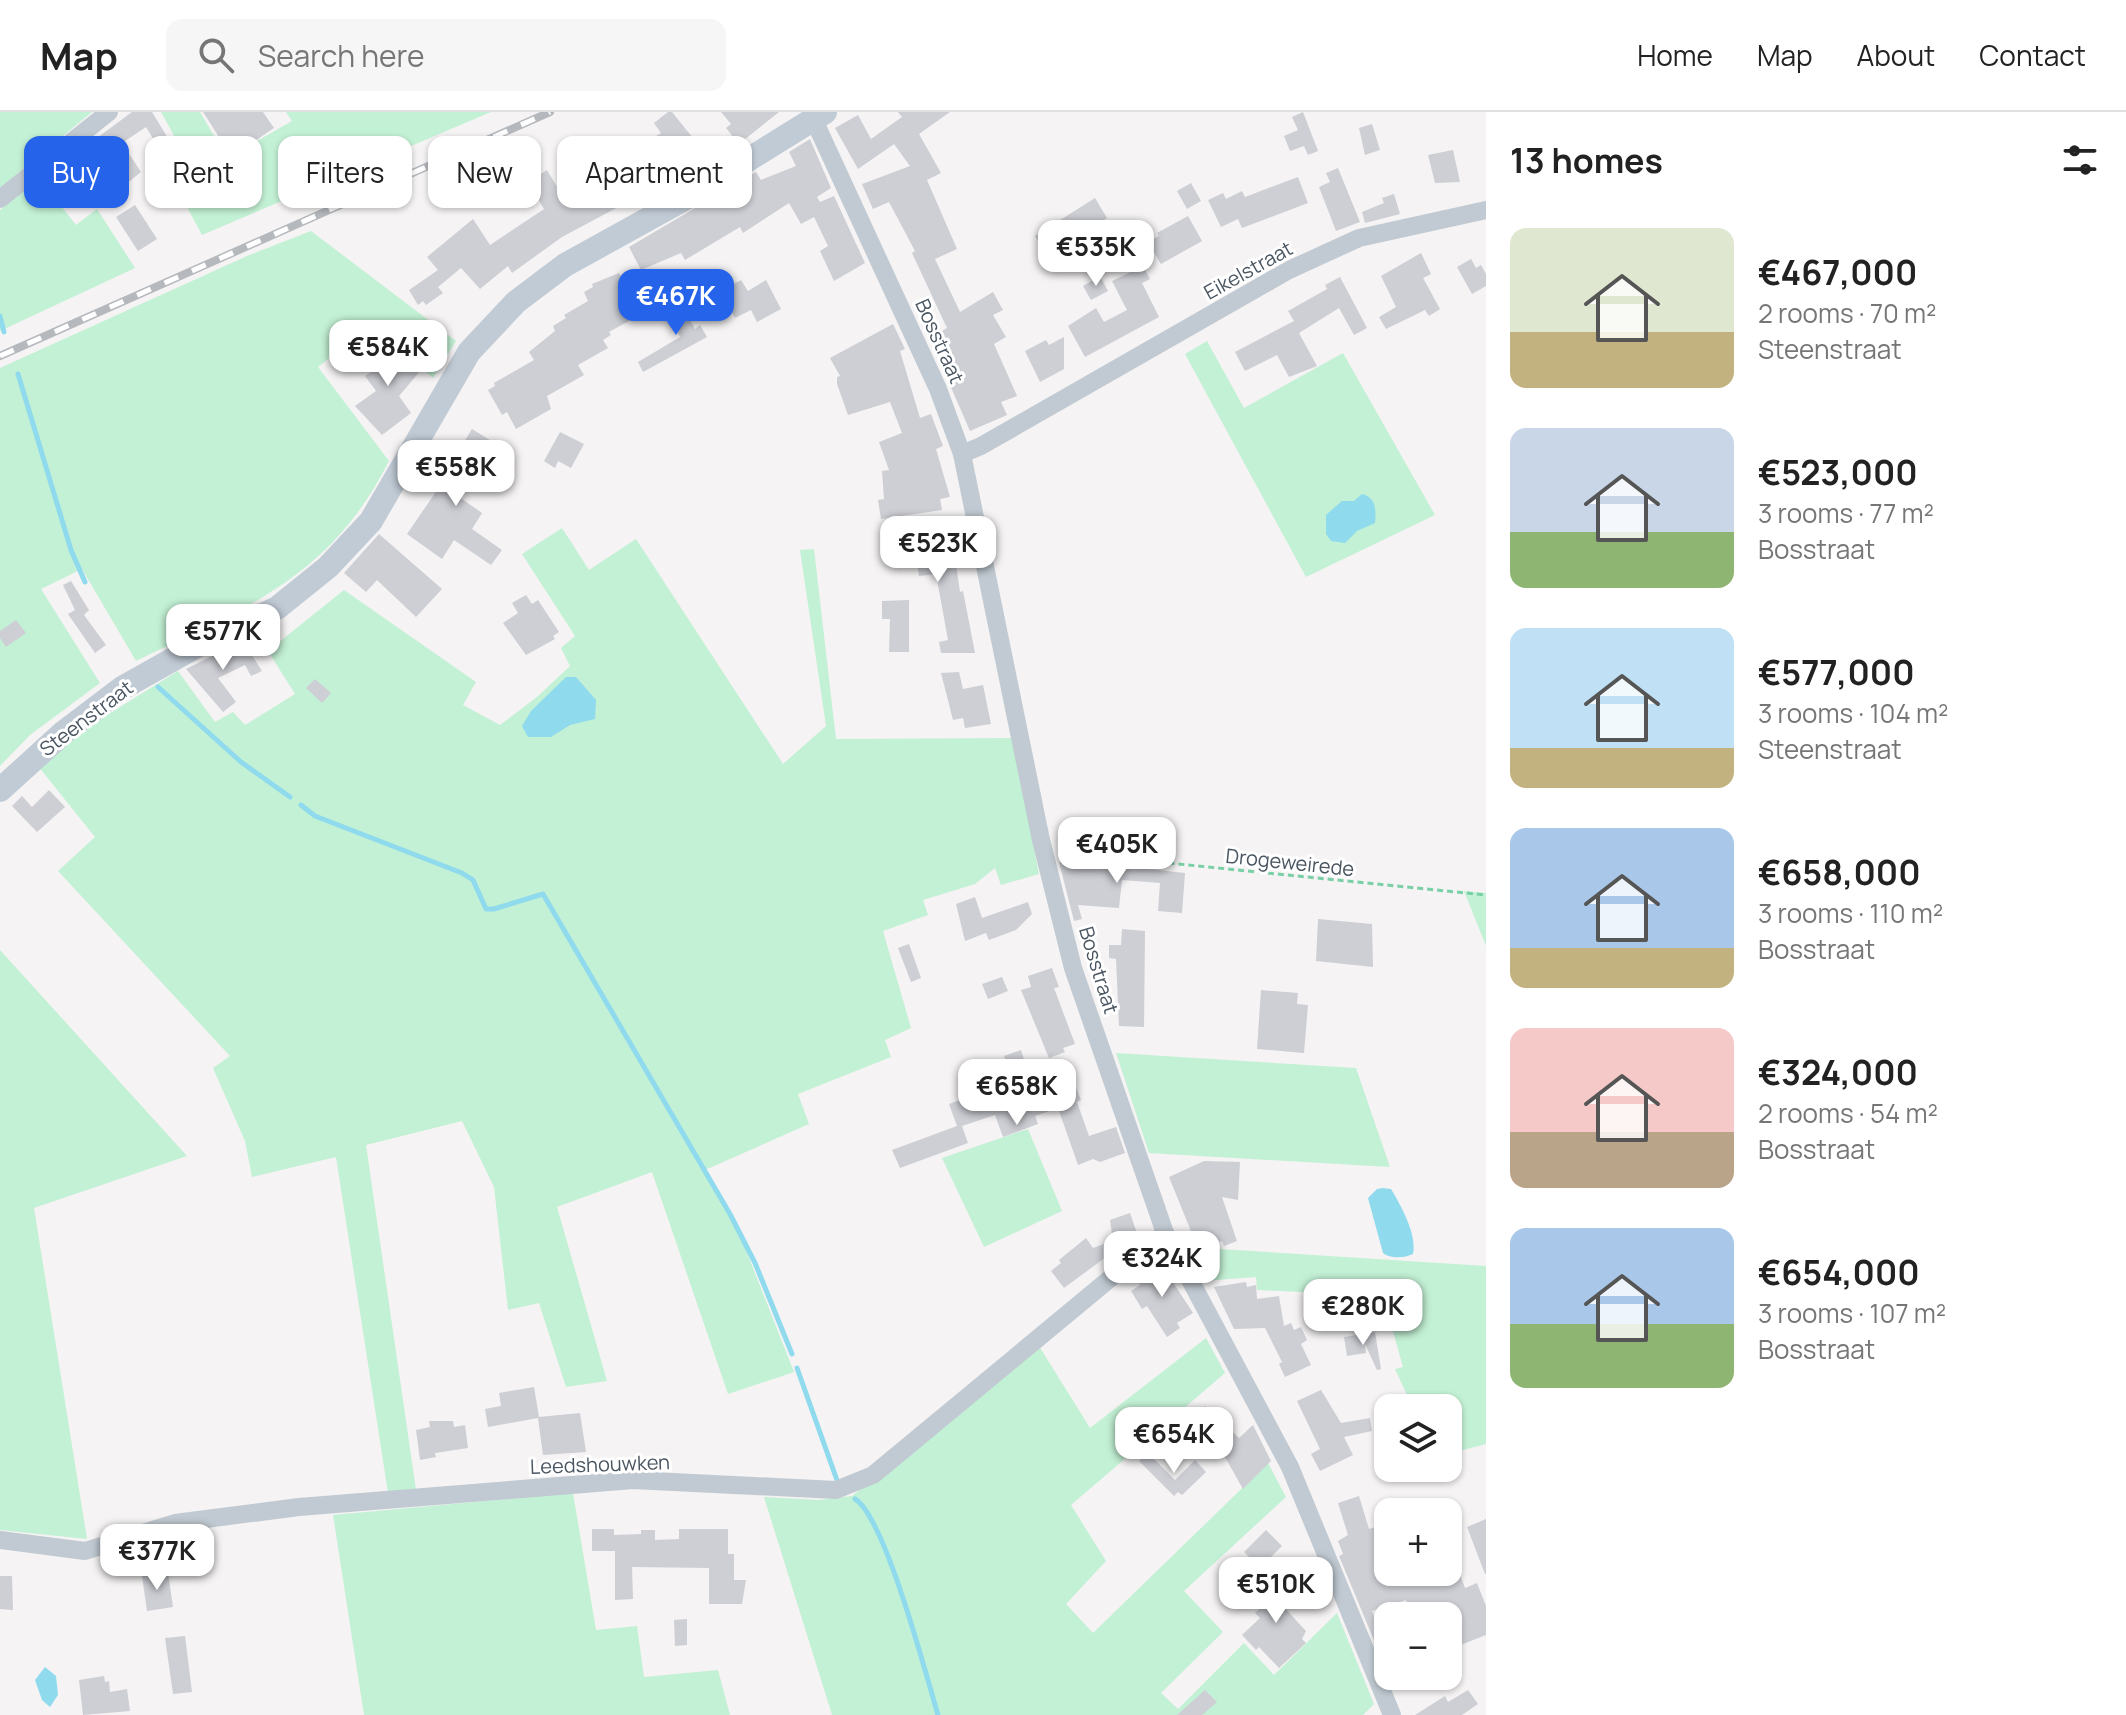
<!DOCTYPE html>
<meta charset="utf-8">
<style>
:root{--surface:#fff;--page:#f6f6f6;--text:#222;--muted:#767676;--line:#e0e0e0;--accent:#2563eb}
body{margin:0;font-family:Manrope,sans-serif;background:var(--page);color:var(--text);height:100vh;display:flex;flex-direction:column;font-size:30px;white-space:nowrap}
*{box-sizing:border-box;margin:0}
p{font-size:26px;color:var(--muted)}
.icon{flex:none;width:44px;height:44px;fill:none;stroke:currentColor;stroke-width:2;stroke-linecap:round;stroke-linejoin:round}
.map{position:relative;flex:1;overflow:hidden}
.drawer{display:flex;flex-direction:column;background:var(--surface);width:640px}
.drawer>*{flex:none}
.hud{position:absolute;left:24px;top:24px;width:760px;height:72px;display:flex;gap:16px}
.buttons{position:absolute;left:1374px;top:1282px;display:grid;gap:16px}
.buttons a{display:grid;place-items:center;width:88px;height:88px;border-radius:16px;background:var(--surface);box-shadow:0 2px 6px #0004;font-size:40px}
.price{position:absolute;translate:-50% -68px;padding:0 18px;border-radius:16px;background:#fff;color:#222;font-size:26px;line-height:52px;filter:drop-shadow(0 2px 4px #0008)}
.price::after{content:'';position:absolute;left:50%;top:48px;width:24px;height:18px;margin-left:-12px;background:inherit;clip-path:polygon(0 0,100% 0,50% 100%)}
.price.on{background:var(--accent);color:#fff}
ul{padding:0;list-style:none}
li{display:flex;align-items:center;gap:24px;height:200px;padding:0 24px}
li span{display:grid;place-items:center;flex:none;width:224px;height:160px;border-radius:16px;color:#555}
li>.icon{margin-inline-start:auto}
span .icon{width:96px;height:96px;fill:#fffc;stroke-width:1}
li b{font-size:34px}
h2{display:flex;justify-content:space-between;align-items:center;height:96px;padding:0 24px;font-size:34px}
.tag{padding:0 28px;border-radius:16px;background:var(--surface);box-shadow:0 2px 6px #0004;font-size:28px;line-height:72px}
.tag.on{background:var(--accent);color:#fff}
header{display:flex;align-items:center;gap:48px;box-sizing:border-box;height:112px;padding:0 40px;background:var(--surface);border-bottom:2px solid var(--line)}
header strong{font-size:38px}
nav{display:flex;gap:44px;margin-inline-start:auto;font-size:28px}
.search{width:560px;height:72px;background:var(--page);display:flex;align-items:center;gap:20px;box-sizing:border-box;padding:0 28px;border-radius:16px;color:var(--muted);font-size:30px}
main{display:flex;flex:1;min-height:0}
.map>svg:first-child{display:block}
.green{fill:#c3f1d5}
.water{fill:#90daee}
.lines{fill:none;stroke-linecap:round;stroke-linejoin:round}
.stream{stroke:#90daee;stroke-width:5}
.building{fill:#cdcfd5}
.path{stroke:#7ad0a6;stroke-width:3;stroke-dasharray:6 4;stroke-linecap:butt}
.street{stroke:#c1cad2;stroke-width:18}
.secondary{stroke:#c1cbd6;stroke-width:24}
.rail-casing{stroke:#b5b8bd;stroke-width:8}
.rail{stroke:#fff;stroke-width:5;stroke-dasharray:15;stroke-linecap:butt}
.labels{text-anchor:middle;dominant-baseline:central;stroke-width:6;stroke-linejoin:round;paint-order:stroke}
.street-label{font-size:20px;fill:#4a5661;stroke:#fff}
</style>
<header>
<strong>Map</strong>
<div class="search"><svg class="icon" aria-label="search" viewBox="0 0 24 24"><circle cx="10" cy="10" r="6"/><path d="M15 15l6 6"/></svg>Search here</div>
<nav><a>Home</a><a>Map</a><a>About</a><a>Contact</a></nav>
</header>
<main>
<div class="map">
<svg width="1486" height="1603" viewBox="0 0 1486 1603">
<rect width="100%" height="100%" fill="#f5f3f3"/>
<g class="green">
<polygon points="0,0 92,0 0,76"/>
<polygon points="161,0 200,0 227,46 292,9 286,0 491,0 202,123 172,67 191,54"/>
<polygon points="39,66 76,113 97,97 135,156 0,219 0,98"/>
<path d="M311,119l145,110 -23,37 -53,-44 -15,14 -18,-28 -17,9 12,19 -24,19 71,94c-59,117 -142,146 -253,200l-54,-92 -41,20 59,94 -70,52 -30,31v-398l247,-112z"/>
<polygon points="1207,229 1244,296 1343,241 1435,403 1306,465 1185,242"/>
<polygon points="562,416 589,458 636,427 783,652 826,614 800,438 814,437 836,627 1013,626 1039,762 1001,773 995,756 975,772 923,788 928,803 883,819 911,916 885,928 891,945 798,982 809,1012 705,1058 738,1118 794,1260 728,1282 652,1060 557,1095 607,1269 566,1275 539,1191 508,1198 494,1075 462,1009 366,1033 416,1378 388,1381 336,1045 252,1065 245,1029 213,956 230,944 58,759 95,725 38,654 99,608 178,559 215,610 233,600 245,613 295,582 268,539 344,478 476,570 463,593 500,613 537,585 570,554 561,536 575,524 522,442"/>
<polygon points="1464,779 1486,781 1486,834"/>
<polygon points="0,838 187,1044 34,1096 87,1427 0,1418"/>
<polygon points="1116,941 1356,956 1390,1055 1149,1041"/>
<polygon points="1028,1017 1062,1099 984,1135 942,1046"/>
<polygon points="1188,1135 1486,1154 1486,1332 1448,1342 1448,1296 1413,1296 1395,1257 1403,1255 1383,1184 1257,1178 1256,1165 1204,1169"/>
<polygon points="1206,1226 1225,1261 1071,1393 1106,1449 1066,1492 1093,1521 1268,1351 1286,1385 1184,1479 1223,1520 1161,1581 1178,1597 1244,1531 1274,1563 1337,1501 1374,1592 1363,1603 832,1603 764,1385 819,1388 852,1384 1039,1234 1090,1316"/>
<polygon points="573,1381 596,1518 637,1514 644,1565 718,1558 730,1603 364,1603 333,1403"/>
</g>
<g class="water">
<path d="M1362,382c15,4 14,17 13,29l-18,8 -12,12 -14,-2 -5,-7v-19l16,-14h12z"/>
<polygon points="566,565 576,565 596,588 595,607 570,613 551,625 528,625 522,614 531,599"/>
<path d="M1383,1076l8,1c10,17 26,45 22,65 -8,4 -23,5 -30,-1l-15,-55 9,-9z"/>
<polygon points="45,1555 56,1564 58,1583 50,1595 42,1588 35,1568"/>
</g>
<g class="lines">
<g class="stream">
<polyline points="0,204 4,220"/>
<polyline points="18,262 71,438 85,470"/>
<polyline points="158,575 241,650 290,685"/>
<polyline points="301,693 315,704 462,761 473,768 486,797 494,797 543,782 730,1102 755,1151 792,1242"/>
<polyline points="797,1256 838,1371"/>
<path d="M855,1387c30,18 71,176 83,216"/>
</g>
</g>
<g class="building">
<polygon points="132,0 152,0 183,51 172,58 146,15 122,31 141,60 120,77 97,49 84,57 74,43"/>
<polygon points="203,0 263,0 274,16 246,35 240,26 226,36"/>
<polygon points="668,0 672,0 705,41 687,56 693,64 665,81 660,72 650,78 636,56 631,59 624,48 632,43 630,40 661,21 654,11"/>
<polygon points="721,0 779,0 739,32 726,16 731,12"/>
<polygon points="898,0 950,0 919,22 941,61 927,68 957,137 935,147 960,200 993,180 1003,198 993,203 1006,225 994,232 1017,284 1001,290 1007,303 970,319 950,273 956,270 941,250 930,226 947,216 912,141 915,139 889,90 873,97 862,72 910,54 894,32 858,57 835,16 858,3 871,27 902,5"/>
<polygon points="1303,0 1318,39 1308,43 1304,34 1290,39 1284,24 1298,18 1292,5"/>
<polygon points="1372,12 1380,38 1365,43 1359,16"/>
<polygon points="810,27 831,76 817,85 820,90 834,84 865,151 834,169 820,139 828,134 814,105 801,112 789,91 743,121 740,115 685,148 681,141 641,158 629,135 756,60 761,68 796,54 789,40"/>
<polygon points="1453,38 1460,70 1435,71 1428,43"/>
<polygon points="595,47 620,94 562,125 512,161 508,154 480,177 461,156 438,175 443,181 426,193 423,189 418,193 409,178 438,158 427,145 473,107 490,133 544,97 528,70 547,58 563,85 589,72 580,55"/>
<polygon points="1338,56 1360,110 1336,119 1319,75 1330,70 1326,61"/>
<polygon points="1298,65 1308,91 1242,116 1238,107 1221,115 1208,88 1223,81 1226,87 1242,79 1245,85"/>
<polygon points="1191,71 1201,89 1187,97 1177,79"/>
<polygon points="1394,82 1400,102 1365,111 1362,100 1384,91 1382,86"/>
<polygon points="1095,86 1107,106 1047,143 1035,124"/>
<polygon points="135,93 157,127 138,139 116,105"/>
<polygon points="1188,104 1202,129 1161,152 1148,130 1159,124 1157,121"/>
<polygon points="1421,141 1431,162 1423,166 1440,197 1429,204 1425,198 1386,217 1379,205 1396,195 1381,164"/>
<polygon points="1471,147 1476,156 1481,153 1486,162 1486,174 1472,182 1457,155"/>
<polygon points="1143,154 1150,167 1142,171 1159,205 1085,245 1068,214 1096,196 1104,210 1127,198 1112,169"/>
<polygon points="619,161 626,173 622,175 638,204 609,220 611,223 603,228 608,236 578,253 584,263 547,284 551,297 516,317 507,300 502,303 488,278 495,274 494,271 534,248 529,240 555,219 553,214 566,206 564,203 588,189 584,180 593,175 592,172"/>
<polygon points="1100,164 1108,179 1091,188 1083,174"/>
<polygon points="1340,165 1367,216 1354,223 1339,196 1299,221 1317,254 1289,265 1277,243 1245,259 1235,240 1294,209 1288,199 1327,177 1325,173"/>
<polygon points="741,168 748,179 766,168 781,197 757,210 751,198 735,206 726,190 734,186 728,175"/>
<polygon points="680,189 695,217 700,213 707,225 643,260 638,250 680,225 664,196"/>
<polygon points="893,212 905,237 900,239 920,306 931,302 943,334 936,337 950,385 940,387 942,398 881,407 878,388 884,387 882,359 889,358 879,330 902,321 890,290 848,303 837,272 837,265 840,264 830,246"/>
<polygon points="1064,225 1064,257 1040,270 1025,239 1046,228 1049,233"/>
<polygon points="378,230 390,241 395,235 422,257 399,284 411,301 382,323 355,294 376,279 365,264 377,256 364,247"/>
<polygon points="472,317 493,330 459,385 482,401 472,417 502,438 491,453 454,428 442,447 407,422 455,352 452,350"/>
<polygon points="560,320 584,332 571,356 558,349 555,356 544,349"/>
<polygon points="946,420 949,439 954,438 960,480 963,479 975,541 941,541 939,530 948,528 936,462 919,464 917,450 894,454 894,450 887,451 884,430"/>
<polygon points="379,422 442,477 416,505 377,468 366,480 344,461"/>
<polygon points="71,469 89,498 84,503 106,533 95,541 68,502 75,498 63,473"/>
<polygon points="526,483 532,492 538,488 559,520 553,524 555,527 526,543 503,511 518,501 512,491"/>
<polygon points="909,488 909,540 889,540 890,507 882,507 882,489"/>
<polygon points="16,508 26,521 6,535 0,526 0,519"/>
<polygon points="243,529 262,559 251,564 245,553 218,566 236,590 223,600 186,557"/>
<polygon points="959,560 963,577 983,573 991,612 965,616 963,606 953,608 941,561"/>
<polygon points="315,567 331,581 322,591 306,576"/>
<polygon points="49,678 65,695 37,720 12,694 22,684 32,695"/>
<polygon points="1073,749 1185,761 1182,801 1158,799 1160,771 1122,768 1119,796 1078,793 1082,807 1074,809 1059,750"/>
<polygon points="975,785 982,806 1028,790 1032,802 1016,818 989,828 986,821 965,829 956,792"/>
<polygon points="1318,807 1372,812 1373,855 1316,849"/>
<polygon points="1122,817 1145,819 1144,915 1119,914 1116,847 1109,846 1109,833 1121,833"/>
<polygon points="909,832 921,866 911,870 898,836"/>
<polygon points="1052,856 1059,875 1054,876 1075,932 1063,936 1065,940 1049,946 1021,878 1031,875 1028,864"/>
<polygon points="1002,865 1008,879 988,887 982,872"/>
<polygon points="1261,878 1298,881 1297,892 1308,893 1304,941 1257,937"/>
<polygon points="1021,938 1029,964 1013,969 1004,944"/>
<polygon points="1075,973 1081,988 1077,990 1089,1024 1116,1015 1125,1041 1100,1050 1093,1047 1078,1053 1058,996 1035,1004 1038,1012 1003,1025 995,1003 962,1014 968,1031 900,1056 892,1038 957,1014 949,992 994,976 1003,999"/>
<polygon points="1204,1049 1240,1050 1238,1088 1222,1085 1237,1129 1224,1134 1222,1129 1212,1133 1211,1129 1197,1134 1169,1065"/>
<polygon points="1130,1101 1139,1127 1121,1134 1064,1176 1051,1159 1061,1151 1059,1148 1086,1126 1093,1136 1113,1129 1110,1108"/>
<polygon points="1161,1152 1193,1201 1177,1211 1180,1216 1167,1225 1147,1194 1142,1197 1131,1179 1140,1173 1137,1164"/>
<polygon points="1246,1170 1247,1175 1256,1173 1257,1187 1279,1184 1284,1214 1291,1211 1294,1218 1301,1215 1307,1228 1301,1232 1311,1253 1285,1265 1279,1252 1282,1250 1265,1216 1234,1217 1214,1175"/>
<polygon points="1375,1220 1381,1257 1377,1258 1365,1232 1366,1241 1347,1244 1344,1225"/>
<polygon points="534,1275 539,1305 580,1301 586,1340 543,1343 538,1306 488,1315 485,1297 501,1294 499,1281"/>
<polygon points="1321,1278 1341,1311 1370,1306 1372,1319 1344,1325 1353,1343 1320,1359 1311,1342 1320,1337 1297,1289"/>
<polygon points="1205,1294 1239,1326 1253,1313 1271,1349 1243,1377 1217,1331 1206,1341 1182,1314"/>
<polygon points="429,1309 453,1309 454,1315 465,1313 468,1336 435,1341 436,1345 420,1348 416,1318 430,1315"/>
<polygon points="1148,1341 1175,1368 1195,1348 1206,1360 1182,1383 1178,1380 1174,1384 1139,1349"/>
<polygon points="1359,1384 1369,1417 1388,1411 1388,1460 1407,1460 1408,1465 1421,1460 1458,1457 1465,1476 1477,1471 1486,1494 1486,1523 1448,1538 1448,1504 1412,1504 1406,1488 1372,1499 1388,1538 1388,1562 1339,1444 1343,1442 1338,1429 1348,1423 1338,1391"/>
<polygon points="1486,1407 1486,1462 1485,1462 1467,1415"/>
<polygon points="592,1417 614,1417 614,1423 641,1422 641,1418 655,1418 655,1428 679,1427 679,1417 728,1417 728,1442 734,1442 734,1468 746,1468 742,1492 709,1492 709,1456 632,1455 633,1487 615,1488 615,1439 592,1439"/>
<polygon points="1266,1418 1282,1434 1260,1456 1244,1440"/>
<polygon points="168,1461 173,1495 147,1499 142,1464"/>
<polygon points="1273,1463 1291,1481 1280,1491 1306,1519 1302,1527 1306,1531 1279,1556 1259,1535 1256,1538 1242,1523 1260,1506 1255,1501 1266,1491 1256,1479"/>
<polygon points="0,1464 12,1464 13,1498 0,1497"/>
<polygon points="687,1507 687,1533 675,1534 674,1508"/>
<polygon points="185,1524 192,1580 173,1582 165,1526"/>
<polygon points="104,1564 105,1570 109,1569 110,1580 127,1577 130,1599 83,1603 79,1568"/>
<polygon points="1205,1578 1217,1590 1202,1603 1177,1603"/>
<polygon points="1468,1578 1478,1592 1462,1603 1415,1603 1445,1584 1448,1590"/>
</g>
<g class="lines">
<polyline class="path" points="1059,740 1486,783"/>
<g class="street">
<polyline points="814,8 938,277 962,342 1041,728 1073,856 1165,1121 1290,1355 1392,1603"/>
<polyline points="0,87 109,0"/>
<polyline points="962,342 981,334 1289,158 1359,126 1486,98"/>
<polyline points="0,1428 85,1439 175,1411 299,1395 633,1368 836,1378 873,1363 1165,1121"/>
</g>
<polyline class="secondary" points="0,678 64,620 122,576 195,535 277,496 328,455 371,409 469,240 516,190 565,153 688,85 825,0"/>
<defs>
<polyline id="rail" points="0,244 550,0"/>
</defs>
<use href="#rail" class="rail-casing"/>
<use href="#rail" class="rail"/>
</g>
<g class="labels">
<g class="street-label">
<text transform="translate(1248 158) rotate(-29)">Eikelstraat</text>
<text transform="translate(940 229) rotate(66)">Bosstraat</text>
<text transform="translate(86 606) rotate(-37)">Steenstraat</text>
<text transform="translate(1290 750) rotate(6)">Drogeweirede</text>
<text transform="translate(1099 858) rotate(73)">Bosstraat</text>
<text transform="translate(600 1352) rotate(-2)">Leedshouwken</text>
</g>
</g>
</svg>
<div class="buttons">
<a><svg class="icon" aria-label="layers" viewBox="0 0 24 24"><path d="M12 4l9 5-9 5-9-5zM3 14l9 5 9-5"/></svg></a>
<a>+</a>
<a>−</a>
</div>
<b class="price" style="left:1096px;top:176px">€535K</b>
<b class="price on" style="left:676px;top:225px">€467K</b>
<b class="price" style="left:388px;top:276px">€584K</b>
<b class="price" style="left:456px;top:396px">€558K</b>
<b class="price" style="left:938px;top:472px">€523K</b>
<b class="price" style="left:223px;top:560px">€577K</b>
<b class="price" style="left:1117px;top:773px">€405K</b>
<b class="price" style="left:1017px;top:1015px">€658K</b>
<b class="price" style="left:1162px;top:1187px">€324K</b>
<b class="price" style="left:1363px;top:1235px">€280K</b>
<b class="price" style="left:1174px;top:1363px">€654K</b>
<b class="price" style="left:157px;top:1480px">€377K</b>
<b class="price" style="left:1276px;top:1513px">€510K</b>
<div class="hud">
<a class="tag on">Buy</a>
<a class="tag">Rent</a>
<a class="tag">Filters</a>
<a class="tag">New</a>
<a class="tag">Apartment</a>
</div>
</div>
<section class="drawer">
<h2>13 homes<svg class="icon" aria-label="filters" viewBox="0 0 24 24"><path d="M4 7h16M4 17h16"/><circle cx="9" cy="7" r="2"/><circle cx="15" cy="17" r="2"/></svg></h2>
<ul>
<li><span style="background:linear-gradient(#dfe7d0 65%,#c2b280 0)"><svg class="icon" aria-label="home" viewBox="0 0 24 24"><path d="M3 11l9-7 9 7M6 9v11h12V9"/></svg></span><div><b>€467,000</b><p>2 rooms · 70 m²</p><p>Steenstraat</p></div></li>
<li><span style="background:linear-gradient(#c9d6e8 65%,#8fb573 0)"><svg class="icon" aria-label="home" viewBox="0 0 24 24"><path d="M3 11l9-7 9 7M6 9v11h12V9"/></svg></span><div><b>€523,000</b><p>3 rooms · 77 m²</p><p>Bosstraat</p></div></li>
<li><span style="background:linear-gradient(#bfe0f5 75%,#c2b280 0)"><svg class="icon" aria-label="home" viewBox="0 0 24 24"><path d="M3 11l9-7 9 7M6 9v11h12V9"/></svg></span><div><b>€577,000</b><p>3 rooms · 104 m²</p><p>Steenstraat</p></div></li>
<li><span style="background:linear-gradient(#a9c7e8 75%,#c2b280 0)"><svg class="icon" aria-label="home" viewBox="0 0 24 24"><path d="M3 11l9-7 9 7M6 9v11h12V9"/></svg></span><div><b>€658,000</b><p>3 rooms · 110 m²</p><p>Bosstraat</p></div></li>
<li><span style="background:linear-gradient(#f6c9c9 65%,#b9a48a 0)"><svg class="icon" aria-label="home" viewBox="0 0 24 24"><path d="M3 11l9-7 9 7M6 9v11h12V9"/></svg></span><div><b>€324,000</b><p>2 rooms · 54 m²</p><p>Bosstraat</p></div></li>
<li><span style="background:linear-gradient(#a9c7e8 60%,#8fb573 0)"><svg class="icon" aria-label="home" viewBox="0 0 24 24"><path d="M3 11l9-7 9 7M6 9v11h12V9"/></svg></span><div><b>€654,000</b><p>3 rooms · 107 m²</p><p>Bosstraat</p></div></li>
</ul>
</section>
</main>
